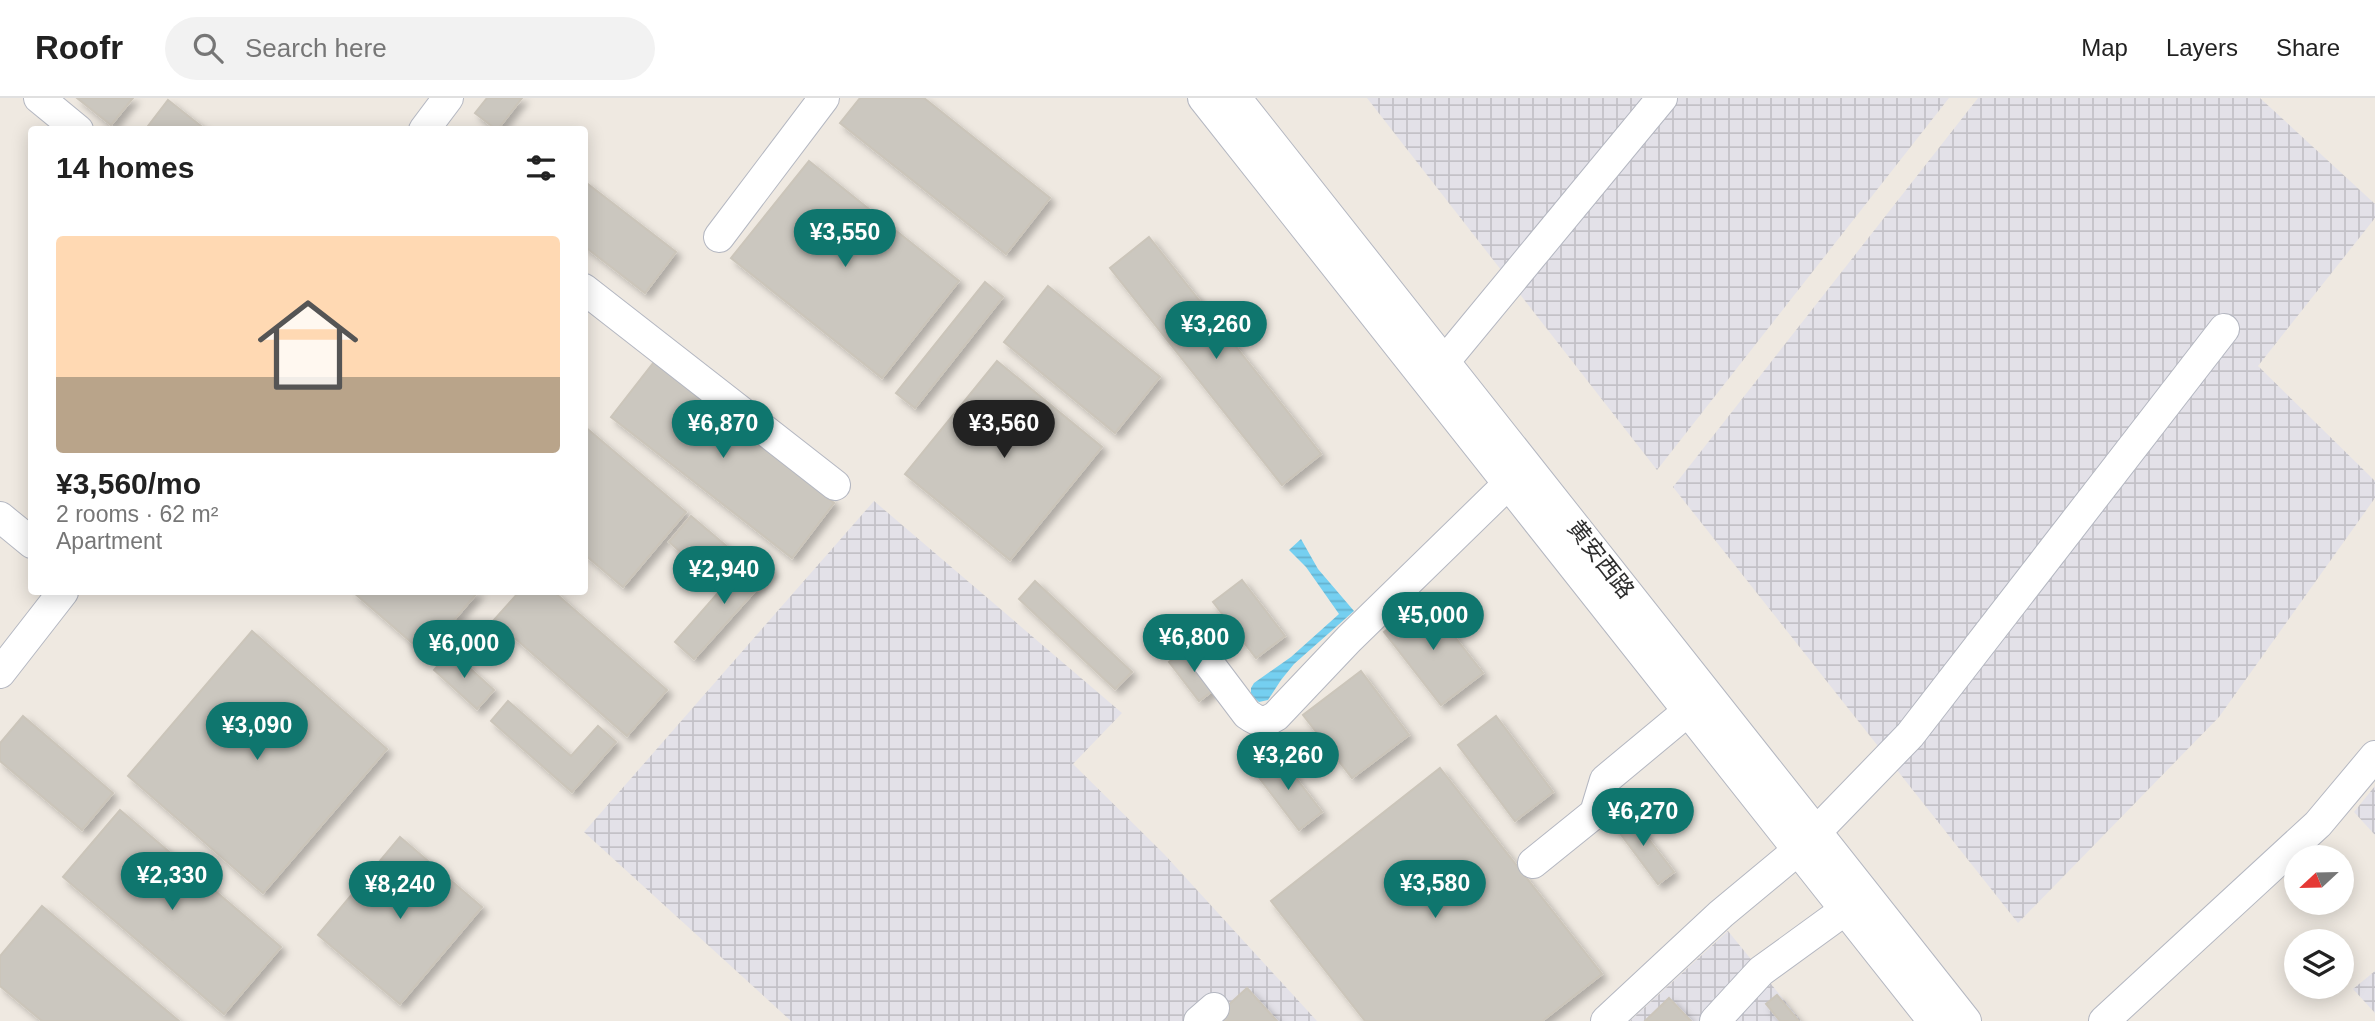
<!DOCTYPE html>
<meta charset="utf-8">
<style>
:root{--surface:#fff;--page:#f2f2f2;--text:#222;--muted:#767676;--line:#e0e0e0;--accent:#0f766e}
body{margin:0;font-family:Arial,"Noto Sans SC",sans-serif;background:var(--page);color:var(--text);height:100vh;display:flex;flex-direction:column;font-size:26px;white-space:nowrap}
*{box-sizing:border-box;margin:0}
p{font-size:23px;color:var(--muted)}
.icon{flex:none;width:38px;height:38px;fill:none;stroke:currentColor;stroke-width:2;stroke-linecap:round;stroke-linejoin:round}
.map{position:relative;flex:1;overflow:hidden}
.details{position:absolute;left:28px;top:28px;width:560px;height:469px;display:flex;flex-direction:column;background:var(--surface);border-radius:7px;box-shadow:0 4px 18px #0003}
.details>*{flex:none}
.needle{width:46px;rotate:248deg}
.buttons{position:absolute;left:2284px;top:747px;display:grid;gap:14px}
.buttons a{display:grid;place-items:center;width:70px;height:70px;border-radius:50%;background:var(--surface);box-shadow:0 4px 18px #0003;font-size:35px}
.price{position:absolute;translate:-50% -60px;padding:0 16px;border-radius:24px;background:var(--accent);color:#fff;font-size:23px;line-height:46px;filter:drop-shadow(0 2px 4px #0008)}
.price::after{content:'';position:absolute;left:50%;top:42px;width:21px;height:16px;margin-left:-10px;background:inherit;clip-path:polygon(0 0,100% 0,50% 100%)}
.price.on{background:#222;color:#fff}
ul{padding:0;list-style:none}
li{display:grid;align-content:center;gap:14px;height:371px;padding:0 28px}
li span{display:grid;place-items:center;height:217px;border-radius:7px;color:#555}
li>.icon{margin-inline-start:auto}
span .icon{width:126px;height:126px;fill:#fffc;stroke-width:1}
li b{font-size:30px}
h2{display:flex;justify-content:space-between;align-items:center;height:84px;padding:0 28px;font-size:30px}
header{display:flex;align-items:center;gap:42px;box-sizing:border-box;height:98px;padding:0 35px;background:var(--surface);border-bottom:2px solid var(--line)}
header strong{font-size:33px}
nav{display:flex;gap:38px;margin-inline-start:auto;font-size:24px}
.search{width:490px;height:63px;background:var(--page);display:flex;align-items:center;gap:18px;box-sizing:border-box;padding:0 24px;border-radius:38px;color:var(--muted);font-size:26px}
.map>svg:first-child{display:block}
.industrial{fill:url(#industrial-grid)}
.water{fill:url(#water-rules)}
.building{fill:#cbc7bf;stroke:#cbc5ba;stroke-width:2;filter:url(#shadow)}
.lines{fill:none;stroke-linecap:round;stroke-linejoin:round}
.minor-casing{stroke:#b4b7c1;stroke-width:32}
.minor{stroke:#fff;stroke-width:30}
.labels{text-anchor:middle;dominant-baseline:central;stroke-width:6;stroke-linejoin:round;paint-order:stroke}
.street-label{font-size:23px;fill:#2e2e2e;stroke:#fff}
</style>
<header>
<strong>Roofr</strong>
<div class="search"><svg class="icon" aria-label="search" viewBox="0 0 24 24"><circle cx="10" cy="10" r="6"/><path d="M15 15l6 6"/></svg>Search here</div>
<nav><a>Map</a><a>Layers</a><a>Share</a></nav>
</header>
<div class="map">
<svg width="2375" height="923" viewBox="0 0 2375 923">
<defs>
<pattern id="industrial-grid" width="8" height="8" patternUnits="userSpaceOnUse" patternTransform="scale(1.75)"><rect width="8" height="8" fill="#e3e1e8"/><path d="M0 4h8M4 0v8" fill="none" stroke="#c3c1c7"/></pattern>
<pattern id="water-rules" width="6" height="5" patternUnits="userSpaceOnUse" patternTransform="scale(1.75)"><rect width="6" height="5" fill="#75cff0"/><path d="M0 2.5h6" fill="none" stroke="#66b2ce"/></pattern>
<filter id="shadow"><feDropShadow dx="5" dy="5" stdDeviation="3.5" flood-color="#0004"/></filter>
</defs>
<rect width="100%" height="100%" fill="#efe9e1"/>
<g class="industrial">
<polygon points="1367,0 1949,0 1657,372"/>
<polygon points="1978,0 2260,0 2375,106 2375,120 2258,268 2375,383 2375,400 2219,619 2018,825 1673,389"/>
<polygon points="874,403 1122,615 1073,666 1164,756 1317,923 791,923 584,734"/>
<polygon points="2375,688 2375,737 2354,714"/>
<polygon points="1728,833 1801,923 1630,923"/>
<polygon points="2375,873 2375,915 2353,891"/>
</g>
<polygon class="water" points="1301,441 1318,471 1354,513 1294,566 1281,582 1268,602 1259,604 1251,597 1251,590 1254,585 1291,559 1339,516 1306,469 1289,452"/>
<g class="building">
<polygon points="77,0 133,0 111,27"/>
<polygon points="487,0 522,0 497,32 475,15"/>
<polygon points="860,0 924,0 1050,100 1006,156 840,25"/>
<polygon points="168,2 206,32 145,32"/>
<polygon points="809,63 959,183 882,280 731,160"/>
<polygon points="584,83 676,154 645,195 584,148"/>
<polygon points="1149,139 1321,356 1282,387 1110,170"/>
<polygon points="985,184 1003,199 915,310 896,295"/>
<polygon points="1048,188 1160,279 1115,335 1004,244"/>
<polygon points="997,263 1102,349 1010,462 905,376"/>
<polygon points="654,264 834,405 792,460 611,319"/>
<polygon points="584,328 686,414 623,489 584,456"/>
<polygon points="691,418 737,457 715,484 669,444"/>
<polygon points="753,455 773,473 694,561 675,544"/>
<polygon points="1242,482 1285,538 1256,560 1213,504"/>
<polygon points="1035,483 1132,574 1115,591 1019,501"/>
<polygon points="353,494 478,494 425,556"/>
<polygon points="519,494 554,494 667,592 627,638 494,522"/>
<polygon points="1426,502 1483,575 1441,607 1384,534"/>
<polygon points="252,533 387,651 263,795 128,678"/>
<polygon points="1189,548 1219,588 1199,603 1169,564"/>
<polygon points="451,553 494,592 477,611 434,572"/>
<polygon points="1361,573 1409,637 1352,680 1303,617"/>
<polygon points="508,603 571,658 598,628 616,644 572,694 491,623"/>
<polygon points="23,618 113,695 82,732 0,663 0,645"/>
<polygon points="1496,618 1553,694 1515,723 1458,647"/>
<polygon points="1277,655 1322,714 1299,732 1254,673"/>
<polygon points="1440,670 1602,876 1542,923 1365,923 1271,803"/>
<polygon points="120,712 281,849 224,916 63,779"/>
<polygon points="1628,714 1674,774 1658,786 1613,726"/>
<polygon points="400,739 482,809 400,906 318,837"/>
<polygon points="42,808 179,923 42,923 0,888 0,858"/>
<polygon points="1247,890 1277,923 1211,923"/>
<polygon points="1777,897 1799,923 1780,923 1766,906"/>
<polygon points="1669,900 1691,923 1645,923"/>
</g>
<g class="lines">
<defs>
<g id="minor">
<polyline points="39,0 78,32"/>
<polyline points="1203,0 1933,923"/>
<polyline points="1236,0 1966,923"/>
<polyline points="424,32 448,0"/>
<polyline points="719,139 824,0"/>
<polyline points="584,191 835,387"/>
<polyline points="1445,263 1662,0"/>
<polyline points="0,419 32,445"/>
<path d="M1195,547l52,69c11,8 17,10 29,2l73,-77 159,-155"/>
<polyline points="0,575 63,494"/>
<polyline points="1816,734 1910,637 2224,231"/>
<polyline points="1533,765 1595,715 1605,682 1688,613"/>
<polyline points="1199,923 1214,910"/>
<polyline points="1606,923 1721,816 1798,752"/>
<polyline points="1715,923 1761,873 1845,812"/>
<polyline points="2104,923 2318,726 2375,658"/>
</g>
</defs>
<use href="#minor" class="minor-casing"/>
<use href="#minor" class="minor"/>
</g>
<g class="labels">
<g class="street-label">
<text transform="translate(1601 461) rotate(52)">黄安西路</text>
</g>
</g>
</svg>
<div class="buttons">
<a><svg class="needle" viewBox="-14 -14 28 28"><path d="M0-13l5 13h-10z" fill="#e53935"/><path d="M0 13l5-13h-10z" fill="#767676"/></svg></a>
<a><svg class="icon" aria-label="layers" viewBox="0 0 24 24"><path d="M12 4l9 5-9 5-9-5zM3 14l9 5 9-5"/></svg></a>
</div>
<b class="price" style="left:845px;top:171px">¥3,550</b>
<b class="price" style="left:1216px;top:263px">¥3,260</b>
<b class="price" style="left:723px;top:362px">¥6,870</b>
<b class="price on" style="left:1004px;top:362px">¥3,560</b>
<b class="price" style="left:724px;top:508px">¥2,940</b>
<b class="price" style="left:1433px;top:554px">¥5,000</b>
<b class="price" style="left:1194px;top:576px">¥6,800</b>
<b class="price" style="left:464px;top:582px">¥6,000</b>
<b class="price" style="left:257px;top:664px">¥3,090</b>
<b class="price" style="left:1288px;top:694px">¥3,260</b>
<b class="price" style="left:1643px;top:750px">¥6,270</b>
<b class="price" style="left:172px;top:814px">¥2,330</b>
<b class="price" style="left:1435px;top:822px">¥3,580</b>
<b class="price" style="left:400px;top:823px">¥8,240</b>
<section class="details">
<h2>14 homes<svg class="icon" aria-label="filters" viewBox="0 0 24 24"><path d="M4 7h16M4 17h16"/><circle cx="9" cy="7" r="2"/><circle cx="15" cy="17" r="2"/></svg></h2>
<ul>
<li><span style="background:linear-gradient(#ffd9b3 65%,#b9a48a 0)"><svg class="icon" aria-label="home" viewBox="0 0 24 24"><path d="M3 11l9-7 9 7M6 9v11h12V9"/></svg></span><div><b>¥3,560/mo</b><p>2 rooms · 62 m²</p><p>Apartment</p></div></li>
</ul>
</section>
</div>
